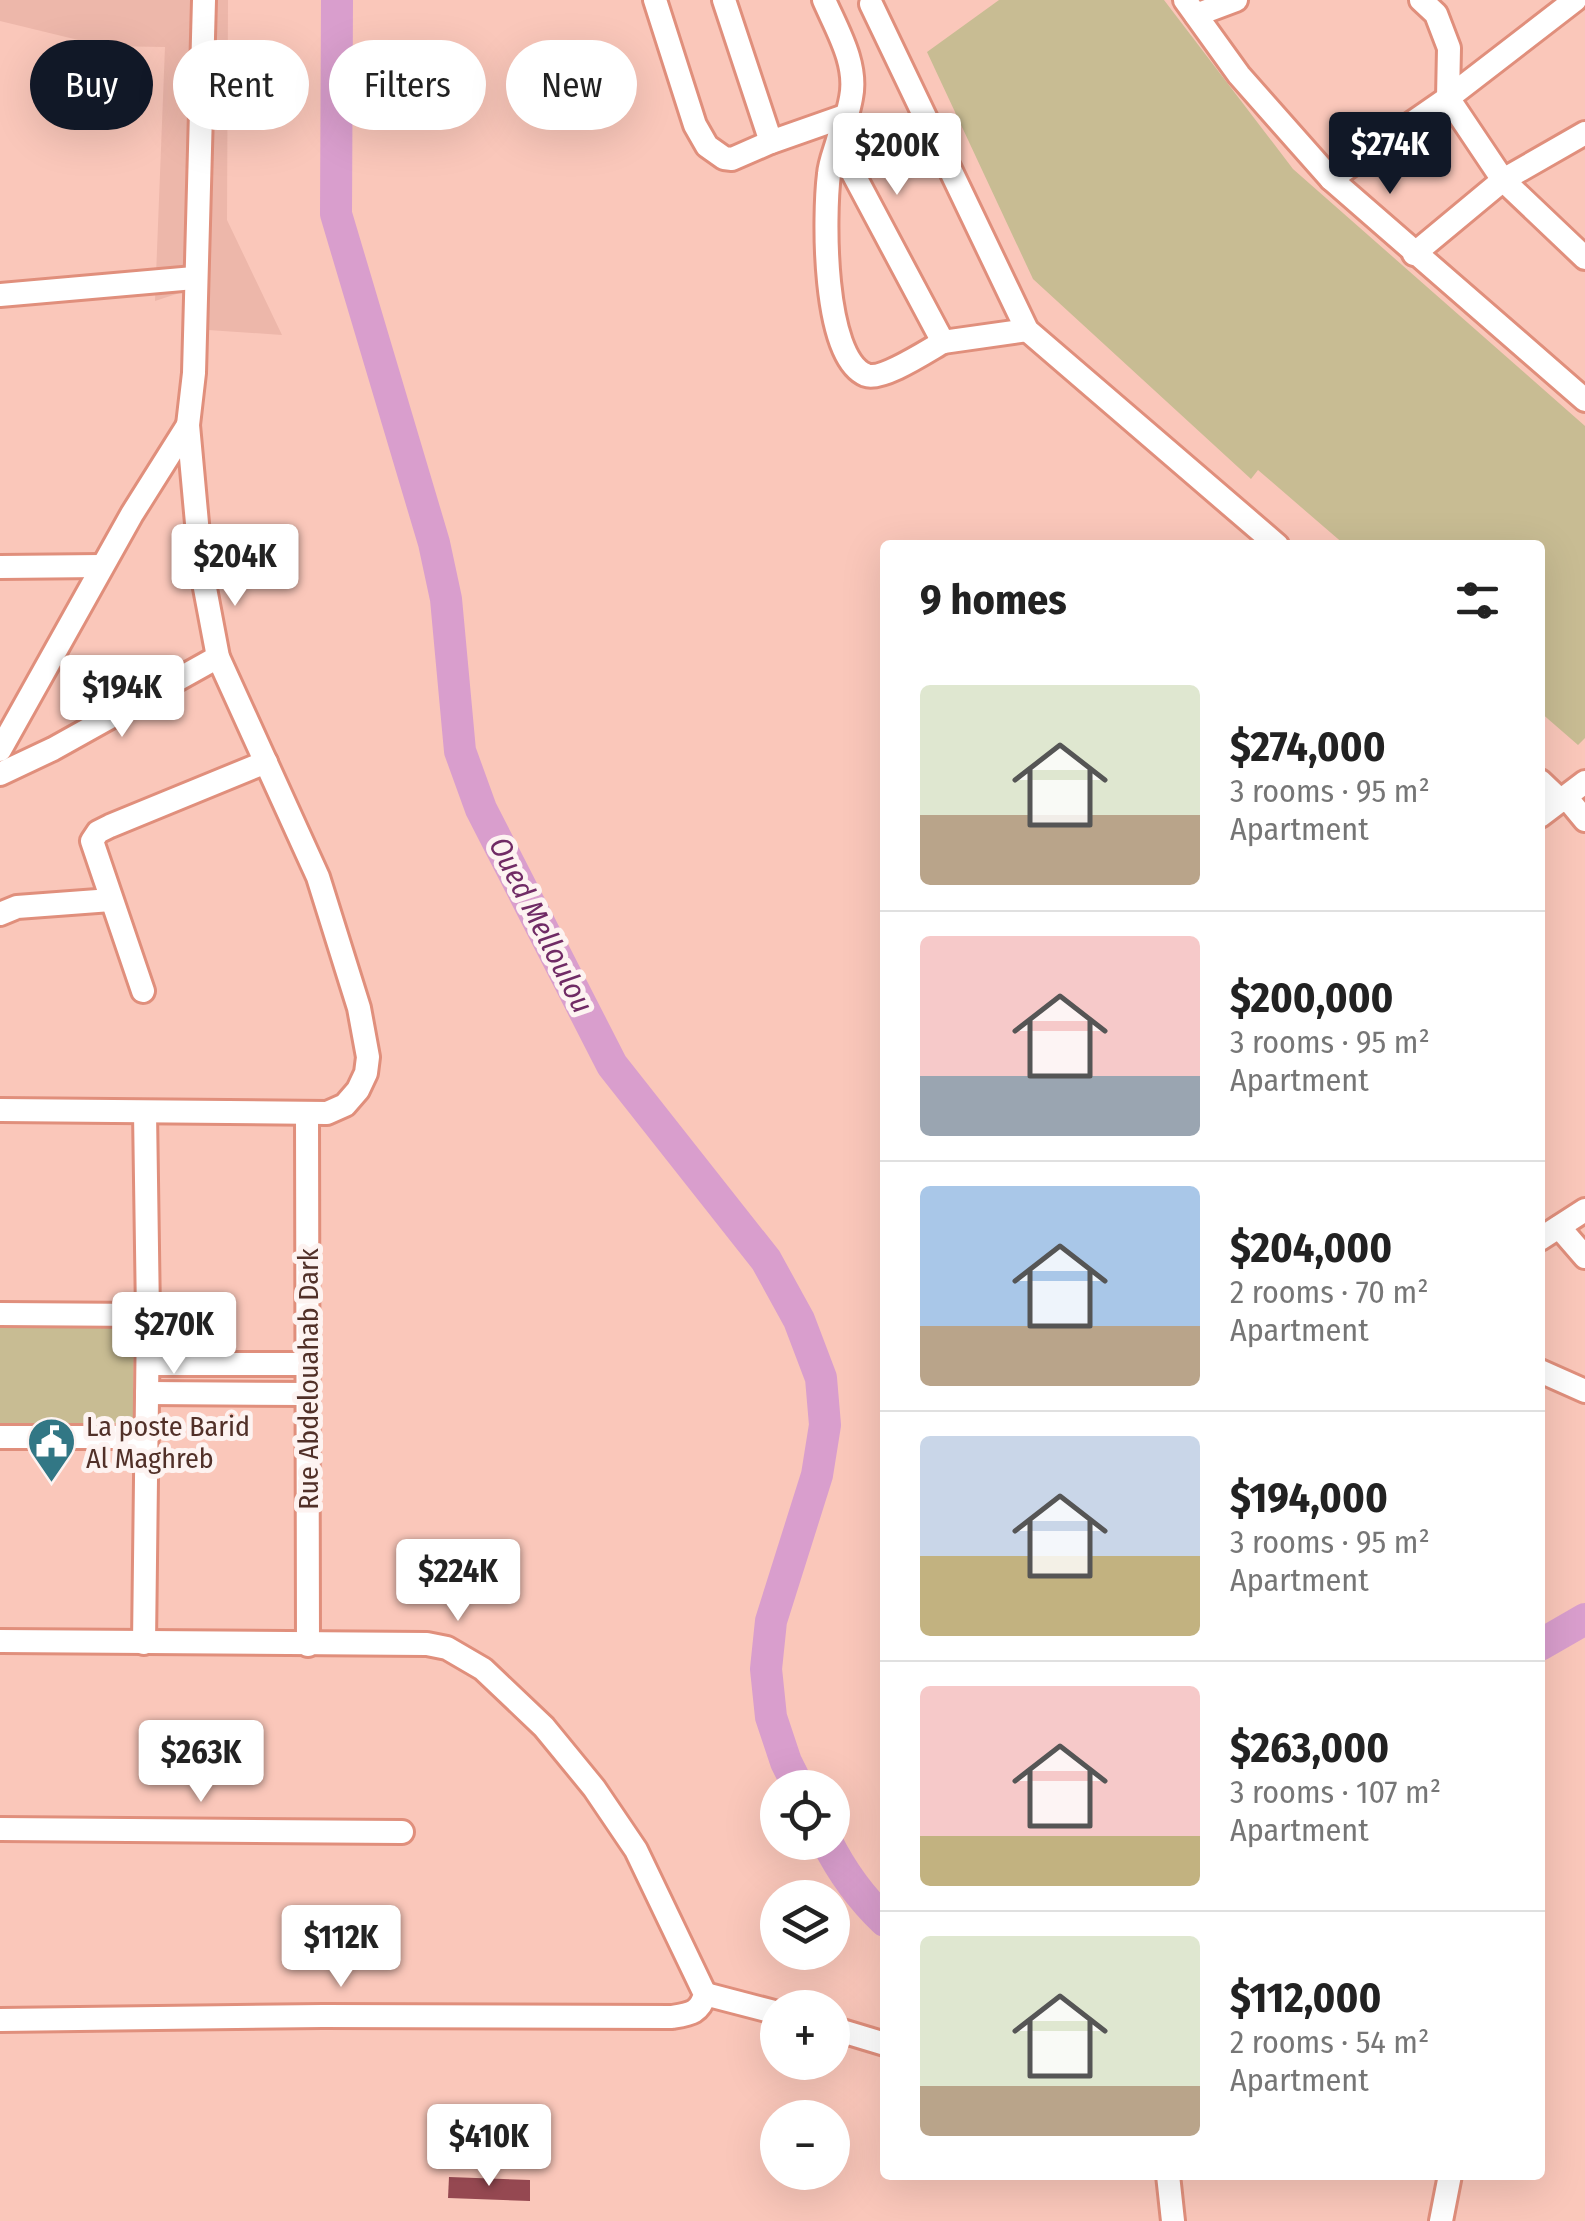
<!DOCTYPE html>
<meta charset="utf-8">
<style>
:root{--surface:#fff;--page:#f2f2f2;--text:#222;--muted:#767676;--line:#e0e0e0;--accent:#111827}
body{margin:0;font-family:"Fira Sans Condensed",sans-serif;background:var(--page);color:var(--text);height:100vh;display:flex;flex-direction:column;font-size:38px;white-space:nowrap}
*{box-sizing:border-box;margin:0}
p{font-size:32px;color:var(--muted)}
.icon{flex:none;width:55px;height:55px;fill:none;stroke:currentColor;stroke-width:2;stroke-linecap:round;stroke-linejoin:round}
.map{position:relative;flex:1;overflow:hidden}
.drawer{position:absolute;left:880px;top:540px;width:665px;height:1640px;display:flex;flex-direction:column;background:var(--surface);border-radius:10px;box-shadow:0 10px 40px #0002}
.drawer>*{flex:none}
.banner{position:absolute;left:30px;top:40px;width:700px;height:90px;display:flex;gap:20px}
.tools{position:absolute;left:760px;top:1770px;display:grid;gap:20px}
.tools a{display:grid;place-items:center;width:90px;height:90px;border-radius:50%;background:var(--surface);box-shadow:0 10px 40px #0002;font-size:50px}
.price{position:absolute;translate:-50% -85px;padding:0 22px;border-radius:10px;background:#fff;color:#222;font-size:32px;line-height:65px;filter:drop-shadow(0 2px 5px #0008)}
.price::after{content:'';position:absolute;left:50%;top:60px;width:30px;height:22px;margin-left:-15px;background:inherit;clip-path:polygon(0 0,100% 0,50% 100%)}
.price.active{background:var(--accent);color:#fff}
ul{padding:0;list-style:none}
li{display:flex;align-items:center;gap:30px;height:250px;padding:0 40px}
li+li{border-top:2px solid var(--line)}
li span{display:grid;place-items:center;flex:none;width:280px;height:200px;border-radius:10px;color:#555}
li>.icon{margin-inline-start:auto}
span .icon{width:120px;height:120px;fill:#fffc;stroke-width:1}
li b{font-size:42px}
h2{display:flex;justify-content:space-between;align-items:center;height:120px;padding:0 40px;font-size:42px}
.pill{padding:0 35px;border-radius:45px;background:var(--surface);box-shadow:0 10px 40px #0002;font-size:35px;line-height:90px}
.pill.active{background:var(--accent);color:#fff}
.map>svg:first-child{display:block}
.built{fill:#edb7aa}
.green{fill:#c8bc93}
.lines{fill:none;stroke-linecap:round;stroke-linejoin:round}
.river{stroke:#d99ecd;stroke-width:32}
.building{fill:#954851}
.minor-casing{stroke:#e08f7c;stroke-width:28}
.minor{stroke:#fff;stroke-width:22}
.labels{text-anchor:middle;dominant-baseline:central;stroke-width:10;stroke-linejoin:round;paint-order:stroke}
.street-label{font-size:28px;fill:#513028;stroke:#fdf3f1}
.poi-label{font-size:28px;fill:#513028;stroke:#fdf3f1;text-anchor:start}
.water-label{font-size:30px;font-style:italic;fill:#702b65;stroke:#fdf3f1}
</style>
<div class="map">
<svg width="1585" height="2221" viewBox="0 0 1585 2221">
<rect width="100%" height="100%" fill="#fac7ba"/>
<polygon class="built" points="0,0 228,0 227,220 282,335 208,330 210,283 155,301 165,47 103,46 0,21"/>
<g class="green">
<polygon points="999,0 1164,0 1293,169 1585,426 1585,738 1578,745 1540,712 1540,545 1345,545 1258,470 1251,479 1033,279 927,52"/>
<polygon points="0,1326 134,1328 133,1427 0,1425"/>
</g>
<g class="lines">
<g class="river">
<polyline points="337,0 336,214 434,543 446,599 460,751 481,809 612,1065 766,1260 799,1320 821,1378 825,1425 817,1475 771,1621 766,1669 771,1717 786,1762 799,1788"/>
<polyline points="1540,1645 1585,1619"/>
<path d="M827,1842c15,30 34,56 58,79"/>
</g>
</g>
<polygon class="building" points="449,2177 530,2180 530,2201 448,2198"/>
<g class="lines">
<defs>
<g id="minor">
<polyline points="655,0 695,125 707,146 724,158 732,159 771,142"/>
<polyline points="724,0 771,142 845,116"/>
<path d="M824,0c13,30 34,64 27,98 -5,27 -13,34 -5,62l97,182 84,-12"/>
<polyline points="1185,0 1239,75 1331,179 1585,400"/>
<polyline points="1421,0 1436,14 1449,48 1448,98 1503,180 1585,258"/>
<polyline points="871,4 1027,330 1277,545"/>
<polyline points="1196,15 1236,0"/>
<path d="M839,136c-3,13 -9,25 -10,38 -5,40 -7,183 37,201 16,6 61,-24 77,-33"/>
<polyline points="1331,179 1448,98 1575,0"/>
<polyline points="1414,254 1503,180 1585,133"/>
<polyline points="0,295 194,278"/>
<polyline points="0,567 102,566"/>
<polyline points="0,750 132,514 188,425"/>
<polyline points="0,774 53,749 218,657"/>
<polyline points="1540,781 1561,801"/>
<polyline points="1566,797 1585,820"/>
<polyline points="1540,816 1585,782"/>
<polyline points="0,914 17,907 111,900"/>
<polyline points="143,991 92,841 98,832 110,826 266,762"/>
<polyline points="0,1110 327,1113 345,1105 358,1090 366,1073 368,1057 359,1008 318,877 218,657 201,567 188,425 194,373 204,0"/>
<polyline points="307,1113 308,1645"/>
<polyline points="1559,1227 1585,1257"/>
<polyline points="1540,1239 1585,1210"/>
<polyline points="0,1314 148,1315"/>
<polyline points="148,1364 308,1364"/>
<polyline points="1540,1371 1585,1391"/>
<polyline points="147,1393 308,1394"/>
<polyline points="0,1437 147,1437"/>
<path d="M0,1641l427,3 20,4 36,21 61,58 50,61 42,62 69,144c-5,19 -15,20 -33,23l-349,-1 -323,4"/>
<polyline points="144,1643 148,1315 145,1112"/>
<polyline points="0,1829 402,1832"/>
<polyline points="705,1994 778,2013"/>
<polyline points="832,2028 885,2044"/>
<polyline points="1168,2175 1173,2221"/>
<polyline points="1441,2221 1450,2175"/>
</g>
</defs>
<use href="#minor" class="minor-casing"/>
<use href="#minor" class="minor"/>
</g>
<defs>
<symbol id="civic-pin" viewBox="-11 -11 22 30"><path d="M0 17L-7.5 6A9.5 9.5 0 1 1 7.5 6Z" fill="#327785" stroke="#fdf3f1"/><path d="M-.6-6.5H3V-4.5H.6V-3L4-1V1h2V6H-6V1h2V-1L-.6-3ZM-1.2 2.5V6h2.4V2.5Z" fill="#fff"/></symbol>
</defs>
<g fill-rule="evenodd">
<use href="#civic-pin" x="24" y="1414" width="55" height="75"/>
</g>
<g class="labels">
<g class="street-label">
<text transform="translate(308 1379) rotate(-90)">Rue Abdelouahab Dark</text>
</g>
<g class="poi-label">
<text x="86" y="1426">La poste Barid<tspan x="86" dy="32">Al Maghreb</tspan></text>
</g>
<g class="water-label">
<text transform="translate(541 925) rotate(63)">Oued Melloulou</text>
</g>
</g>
</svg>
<div class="tools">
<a><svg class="icon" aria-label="locate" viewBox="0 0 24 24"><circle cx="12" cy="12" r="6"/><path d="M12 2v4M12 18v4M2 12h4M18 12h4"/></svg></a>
<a><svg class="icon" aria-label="layers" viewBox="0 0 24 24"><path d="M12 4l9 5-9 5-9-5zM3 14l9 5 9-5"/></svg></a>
<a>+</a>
<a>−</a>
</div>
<b class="price active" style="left:1390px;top:197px">$274K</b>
<b class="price" style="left:897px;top:198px">$200K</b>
<b class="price" style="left:235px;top:609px">$204K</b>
<b class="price" style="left:122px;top:740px">$194K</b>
<b class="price" style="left:174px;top:1377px">$270K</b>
<b class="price" style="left:458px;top:1624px">$224K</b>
<b class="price" style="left:201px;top:1805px">$263K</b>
<b class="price" style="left:341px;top:1990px">$112K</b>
<b class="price" style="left:489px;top:2189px">$410K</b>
<div class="banner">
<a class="pill active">Buy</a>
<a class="pill">Rent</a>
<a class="pill">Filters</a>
<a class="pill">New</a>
</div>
<section class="drawer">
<h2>9 homes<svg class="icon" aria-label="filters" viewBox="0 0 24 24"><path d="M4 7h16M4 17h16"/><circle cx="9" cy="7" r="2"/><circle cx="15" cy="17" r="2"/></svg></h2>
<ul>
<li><span style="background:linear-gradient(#dfe7d0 65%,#b9a48a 0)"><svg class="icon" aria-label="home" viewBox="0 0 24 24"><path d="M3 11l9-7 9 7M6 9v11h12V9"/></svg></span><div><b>$274,000</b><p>3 rooms · 95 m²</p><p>Apartment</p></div></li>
<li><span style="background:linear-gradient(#f6c9c9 70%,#9aa5b1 0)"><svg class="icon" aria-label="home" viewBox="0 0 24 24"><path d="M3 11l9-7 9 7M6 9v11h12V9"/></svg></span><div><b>$200,000</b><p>3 rooms · 95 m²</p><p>Apartment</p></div></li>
<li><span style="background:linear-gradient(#a9c7e8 70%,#b9a48a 0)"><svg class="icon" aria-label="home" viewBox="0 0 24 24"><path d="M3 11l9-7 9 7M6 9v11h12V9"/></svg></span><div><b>$204,000</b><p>2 rooms · 70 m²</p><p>Apartment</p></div></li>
<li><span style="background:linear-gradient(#c9d6e8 60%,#c2b280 0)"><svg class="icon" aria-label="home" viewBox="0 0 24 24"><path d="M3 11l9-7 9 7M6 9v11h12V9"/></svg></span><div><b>$194,000</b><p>3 rooms · 95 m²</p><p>Apartment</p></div></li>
<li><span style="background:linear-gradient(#f6c9c9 75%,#c2b280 0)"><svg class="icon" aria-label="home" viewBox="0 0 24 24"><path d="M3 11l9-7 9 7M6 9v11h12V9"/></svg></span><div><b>$263,000</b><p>3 rooms · 107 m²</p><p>Apartment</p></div></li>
<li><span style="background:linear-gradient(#dfe7d0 75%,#b9a48a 0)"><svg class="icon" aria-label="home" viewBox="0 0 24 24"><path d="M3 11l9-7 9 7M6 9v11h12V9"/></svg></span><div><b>$112,000</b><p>2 rooms · 54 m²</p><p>Apartment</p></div></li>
</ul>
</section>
</div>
